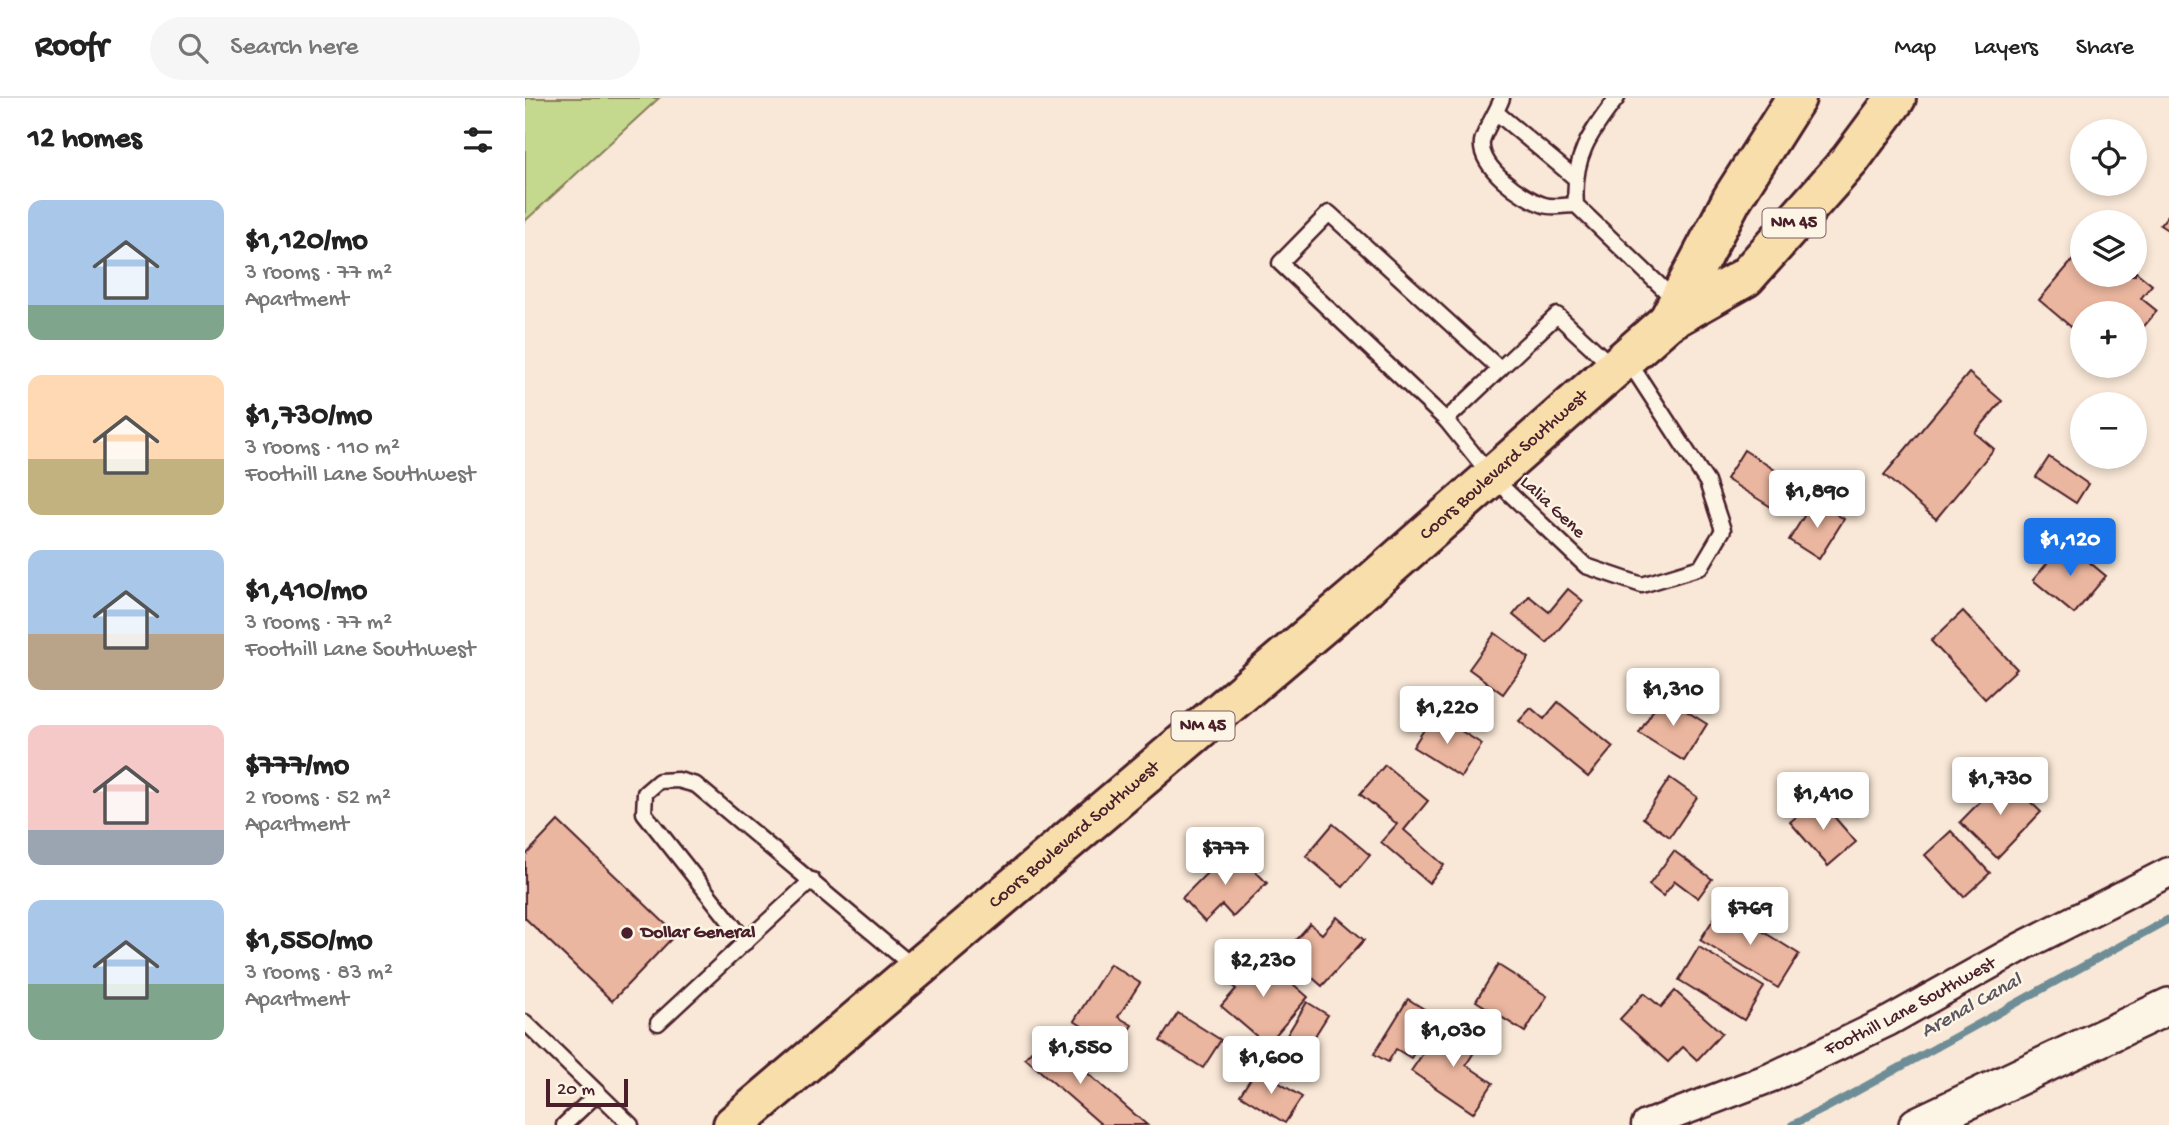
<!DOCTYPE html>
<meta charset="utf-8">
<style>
:root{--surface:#fff;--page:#f6f6f6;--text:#222;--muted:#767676;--line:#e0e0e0;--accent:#1a73e8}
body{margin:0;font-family:"Gochi Hand",sans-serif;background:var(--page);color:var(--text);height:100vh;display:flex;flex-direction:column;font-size:26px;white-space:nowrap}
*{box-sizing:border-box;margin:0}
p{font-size:23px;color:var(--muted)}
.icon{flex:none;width:38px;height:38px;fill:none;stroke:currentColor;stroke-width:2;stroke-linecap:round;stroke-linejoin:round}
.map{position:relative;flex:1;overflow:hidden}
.side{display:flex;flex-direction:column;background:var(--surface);width:525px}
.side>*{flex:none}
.tools{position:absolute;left:1545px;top:21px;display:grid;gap:14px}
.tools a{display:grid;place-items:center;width:77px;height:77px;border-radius:50%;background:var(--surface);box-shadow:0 4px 10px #0003;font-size:35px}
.scale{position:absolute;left:21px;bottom:18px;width:82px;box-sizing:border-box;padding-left:7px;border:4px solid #4a1f2b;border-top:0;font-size:19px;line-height:24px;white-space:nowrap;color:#4a1f2b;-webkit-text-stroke:5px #fcf5e5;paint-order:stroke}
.price{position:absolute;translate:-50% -60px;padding:0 16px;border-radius:7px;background:#fff;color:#222;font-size:23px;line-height:46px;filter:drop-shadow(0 2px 4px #0008)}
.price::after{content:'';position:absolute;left:50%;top:42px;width:21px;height:16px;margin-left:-10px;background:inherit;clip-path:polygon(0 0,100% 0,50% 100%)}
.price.active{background:var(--accent);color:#fff}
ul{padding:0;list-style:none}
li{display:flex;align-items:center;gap:21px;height:175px;padding:0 28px}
li span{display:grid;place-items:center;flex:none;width:196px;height:140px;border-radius:14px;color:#555}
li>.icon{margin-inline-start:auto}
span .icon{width:84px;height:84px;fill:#fffc;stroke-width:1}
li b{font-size:30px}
h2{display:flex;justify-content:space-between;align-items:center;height:84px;padding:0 28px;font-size:30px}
header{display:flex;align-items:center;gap:42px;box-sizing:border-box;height:98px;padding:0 35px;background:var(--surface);border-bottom:2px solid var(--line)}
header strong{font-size:33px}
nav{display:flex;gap:38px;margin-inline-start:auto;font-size:24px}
.search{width:490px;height:63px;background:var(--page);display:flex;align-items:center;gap:18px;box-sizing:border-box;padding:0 24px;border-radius:38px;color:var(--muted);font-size:26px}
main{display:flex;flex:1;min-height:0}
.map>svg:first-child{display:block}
.green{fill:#c4d98e;stroke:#877c5c;stroke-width:2}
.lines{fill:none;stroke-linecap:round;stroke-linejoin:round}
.stream{stroke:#6e8d97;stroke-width:8}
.building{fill:#ebb69f;stroke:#4a1f2b;stroke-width:2}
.service-casing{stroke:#4a1f2b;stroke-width:19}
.minor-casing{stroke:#4a1f2b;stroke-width:33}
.tertiary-casing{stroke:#4a1f2b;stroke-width:40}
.primary-casing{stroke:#4a1f2b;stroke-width:44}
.service{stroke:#fcf5e5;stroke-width:14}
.minor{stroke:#fcf5e5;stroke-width:28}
.tertiary{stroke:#fcf5e5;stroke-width:35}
.primary{stroke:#f8deab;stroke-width:38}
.poi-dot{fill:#4a1f2b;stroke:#fcf5e5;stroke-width:2.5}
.labels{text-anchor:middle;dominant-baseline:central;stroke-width:5;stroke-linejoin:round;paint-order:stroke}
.shield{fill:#fcf5e5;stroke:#7f5f63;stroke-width:2}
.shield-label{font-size:18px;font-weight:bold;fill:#4a1f2b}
.street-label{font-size:19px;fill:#4a1f2b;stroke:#fcf5e5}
.poi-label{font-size:19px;font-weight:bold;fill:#4a1f2b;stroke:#fcf5e5;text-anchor:start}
.water-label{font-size:21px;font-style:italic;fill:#5c5661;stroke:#fcf5e5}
</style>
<header>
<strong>Roofr</strong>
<div class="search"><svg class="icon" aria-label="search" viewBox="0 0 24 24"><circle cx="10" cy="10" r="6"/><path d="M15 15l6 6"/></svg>Search here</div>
<nav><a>Map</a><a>Layers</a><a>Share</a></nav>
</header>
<main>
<section class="side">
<h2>12 homes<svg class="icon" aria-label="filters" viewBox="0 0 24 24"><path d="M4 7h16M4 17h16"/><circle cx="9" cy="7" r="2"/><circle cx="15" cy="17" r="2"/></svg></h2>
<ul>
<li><span style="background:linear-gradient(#a9c7e8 75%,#7fa58c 0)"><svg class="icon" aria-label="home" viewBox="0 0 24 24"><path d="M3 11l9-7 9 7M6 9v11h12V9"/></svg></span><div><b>$1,120/mo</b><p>3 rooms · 77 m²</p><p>Apartment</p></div></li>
<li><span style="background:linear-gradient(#ffd9b3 60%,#c2b280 0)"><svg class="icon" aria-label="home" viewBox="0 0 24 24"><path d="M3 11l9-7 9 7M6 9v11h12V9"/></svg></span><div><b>$1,730/mo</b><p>3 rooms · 110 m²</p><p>Foothill Lane Southwest</p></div></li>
<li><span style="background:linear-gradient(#a9c7e8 60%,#b9a48a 0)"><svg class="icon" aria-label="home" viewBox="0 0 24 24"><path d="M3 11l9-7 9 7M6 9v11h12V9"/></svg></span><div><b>$1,410/mo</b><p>3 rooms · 77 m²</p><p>Foothill Lane Southwest</p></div></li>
<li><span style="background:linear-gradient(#f6c9c9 75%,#9aa5b1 0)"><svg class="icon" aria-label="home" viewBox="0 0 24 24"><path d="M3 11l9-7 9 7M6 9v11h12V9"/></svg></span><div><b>$777/mo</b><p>2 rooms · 52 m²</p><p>Apartment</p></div></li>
<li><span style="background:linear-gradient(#a9c7e8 60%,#7fa58c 0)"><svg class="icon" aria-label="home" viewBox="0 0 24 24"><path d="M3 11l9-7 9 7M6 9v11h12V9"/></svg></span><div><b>$1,550/mo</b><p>3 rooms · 83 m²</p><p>Apartment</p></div></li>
</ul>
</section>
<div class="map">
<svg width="1644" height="1027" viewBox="0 0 1644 1027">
<rect width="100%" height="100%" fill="#f9e8d7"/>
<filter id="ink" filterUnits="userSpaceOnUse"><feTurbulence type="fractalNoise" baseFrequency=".0143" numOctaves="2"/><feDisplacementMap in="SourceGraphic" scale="14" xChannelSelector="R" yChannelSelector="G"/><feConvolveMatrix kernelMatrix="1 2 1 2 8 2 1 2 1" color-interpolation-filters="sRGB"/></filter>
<g filter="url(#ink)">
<polygon class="green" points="0,0 134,0 0,123"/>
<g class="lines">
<polyline class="stream" points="1267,1027 1303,1009 1644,821"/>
</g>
<g class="building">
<polygon points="1644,116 1644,133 1635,127"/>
<polygon points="1558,150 1558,177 1610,177 1610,173 1627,187 1616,200 1632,213 1610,239 1610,215 1558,215 1558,239 1514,202"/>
<polygon points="1444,275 1477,303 1450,335 1469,351 1411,421 1359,377"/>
<polygon points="1219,352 1264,381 1246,409 1201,381"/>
<polygon points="1524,359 1563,386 1551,405 1511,379"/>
<polygon points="1289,402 1319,421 1294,461 1264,442"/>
<polygon points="1540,444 1581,478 1549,516 1508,482"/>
<polygon points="1043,491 1058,503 1022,545 988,517 1004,498 1024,514"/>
<polygon points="1438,513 1492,571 1460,601 1406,543"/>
<polygon points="970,535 1004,560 978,596 944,571"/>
<polygon points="1137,598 1182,626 1159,663 1114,635"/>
<polygon points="1033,604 1088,649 1063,679 994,623 1006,610 1019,621"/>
<polygon points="909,616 957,646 936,679 888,649"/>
<polygon points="860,667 903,703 879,732 919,767 904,785 856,744 872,726 835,696"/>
<polygon points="1479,679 1516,714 1472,760 1435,724"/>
<polygon points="1145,680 1172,699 1145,739 1118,720"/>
<polygon points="1293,700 1331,744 1303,768 1265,724"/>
<polygon points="33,723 151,836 87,903 0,820 0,758"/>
<polygon points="808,726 845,757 818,789 781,758"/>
<polygon points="1426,733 1465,775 1439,799 1400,757"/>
<polygon points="707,750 742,785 708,819 697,807 680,824 657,800"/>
<polygon points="1149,753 1187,781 1173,800 1150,783 1138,798 1124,787"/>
<polygon points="1197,808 1274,856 1253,890 1175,842"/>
<polygon points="812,819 839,842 797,888 759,855 785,826 797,836"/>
<polygon points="1174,849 1239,889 1219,922 1154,882"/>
<polygon points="737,859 783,899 742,947 696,908 711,891 699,881 711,867 722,876"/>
<polygon points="585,866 615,885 593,919 607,927 592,950 549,923"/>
<polygon points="973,867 1022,898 1000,934 951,903"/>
<polygon points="1150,893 1197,935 1172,962 1158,949 1143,964 1095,921 1119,895 1136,909"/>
<polygon points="883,901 912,919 886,960 871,951 863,964 849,956"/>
<polygon points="782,904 803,917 776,960 756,947"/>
<polygon points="653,915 696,942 678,970 635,943"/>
<polygon points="919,925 953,948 941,967 968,985 948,1015 886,973"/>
<polygon points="520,938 622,1027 577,1027 500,960"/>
<polygon points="732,971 777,999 760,1025 715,997"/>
</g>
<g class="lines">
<defs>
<g id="service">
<path d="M977,0c-4,12 -19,35 -20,44 -3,25 40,56 62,63 9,3 22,0 32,0"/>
<path d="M1092,0c-28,36 -45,60 -41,107l100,96"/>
<polyline points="972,15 1050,80"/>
<polyline points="1088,269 1032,217 921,322 967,379 1061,468 1117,487 1176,469 1198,432 1182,384 1102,261"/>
<polyline points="921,322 755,165 804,115 975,271"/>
<polyline points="221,844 119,715 120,695 134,683 153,682 171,687 391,871"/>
<polyline points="0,924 106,1027"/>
<polyline points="133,925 287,782"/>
<polyline points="39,1027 73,995"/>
</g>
<g id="minor">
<path id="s1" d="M1121,1027l126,-48 117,-56 134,-75 146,-74"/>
</g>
<polyline id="tertiary" points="1392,1027 1644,908"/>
<g id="primary">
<polyline points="1143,223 1207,101 1271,0"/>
<path id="s2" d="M208,1027l621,-527 314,-277 78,-44 104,-117 46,-62"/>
</g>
</defs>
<use href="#service" class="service-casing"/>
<use href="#minor" class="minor-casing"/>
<use href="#tertiary" class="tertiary-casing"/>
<use href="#primary" class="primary-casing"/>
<use href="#service" class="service"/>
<use href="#minor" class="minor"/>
<use href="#tertiary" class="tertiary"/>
<use href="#primary" class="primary"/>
</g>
</g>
<circle class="poi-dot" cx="102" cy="835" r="7"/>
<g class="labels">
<g class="shield">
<rect x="1237.5" y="110.5" width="63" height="29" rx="5"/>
<rect x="646.5" y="613.5" width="63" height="29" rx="5"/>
</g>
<g class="shield-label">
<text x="1269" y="125">NM 45</text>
<text x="678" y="628">NM 45</text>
</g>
<g class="street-label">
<text stroke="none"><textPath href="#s2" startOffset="1015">Coors Boulevard Southwest</textPath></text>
<text transform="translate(1027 410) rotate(43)">Lalia Gene</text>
<text stroke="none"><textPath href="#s2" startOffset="448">Coors Boulevard Southwest</textPath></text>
<text stroke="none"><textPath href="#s1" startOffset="290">Foothill Lane Southwest</textPath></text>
</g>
<g class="poi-label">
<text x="116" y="835">Dollar General</text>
</g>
<g class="water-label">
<text transform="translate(1447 909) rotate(-29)">Arenal Canal</text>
</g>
</g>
</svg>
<div class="tools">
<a><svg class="icon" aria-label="locate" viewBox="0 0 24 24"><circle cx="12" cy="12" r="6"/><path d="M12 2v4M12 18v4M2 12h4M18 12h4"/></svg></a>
<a><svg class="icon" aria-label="layers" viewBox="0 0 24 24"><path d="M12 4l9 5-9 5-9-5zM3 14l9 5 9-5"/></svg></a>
<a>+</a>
<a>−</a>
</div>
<div class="scale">20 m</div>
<b class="price" style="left:1292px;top:432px">$1,890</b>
<b class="price active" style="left:1545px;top:480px">$1,120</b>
<b class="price" style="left:1148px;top:630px">$1,310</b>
<b class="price" style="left:922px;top:648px">$1,220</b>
<b class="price" style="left:1475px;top:719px">$1,730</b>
<b class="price" style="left:1298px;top:734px">$1,410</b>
<b class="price" style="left:700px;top:789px">$777</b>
<b class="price" style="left:1225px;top:849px">$769</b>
<b class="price" style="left:738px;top:901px">$2,230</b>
<b class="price" style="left:928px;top:971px">$1,030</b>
<b class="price" style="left:555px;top:988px">$1,550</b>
<b class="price" style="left:746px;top:998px">$1,600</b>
</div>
</main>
